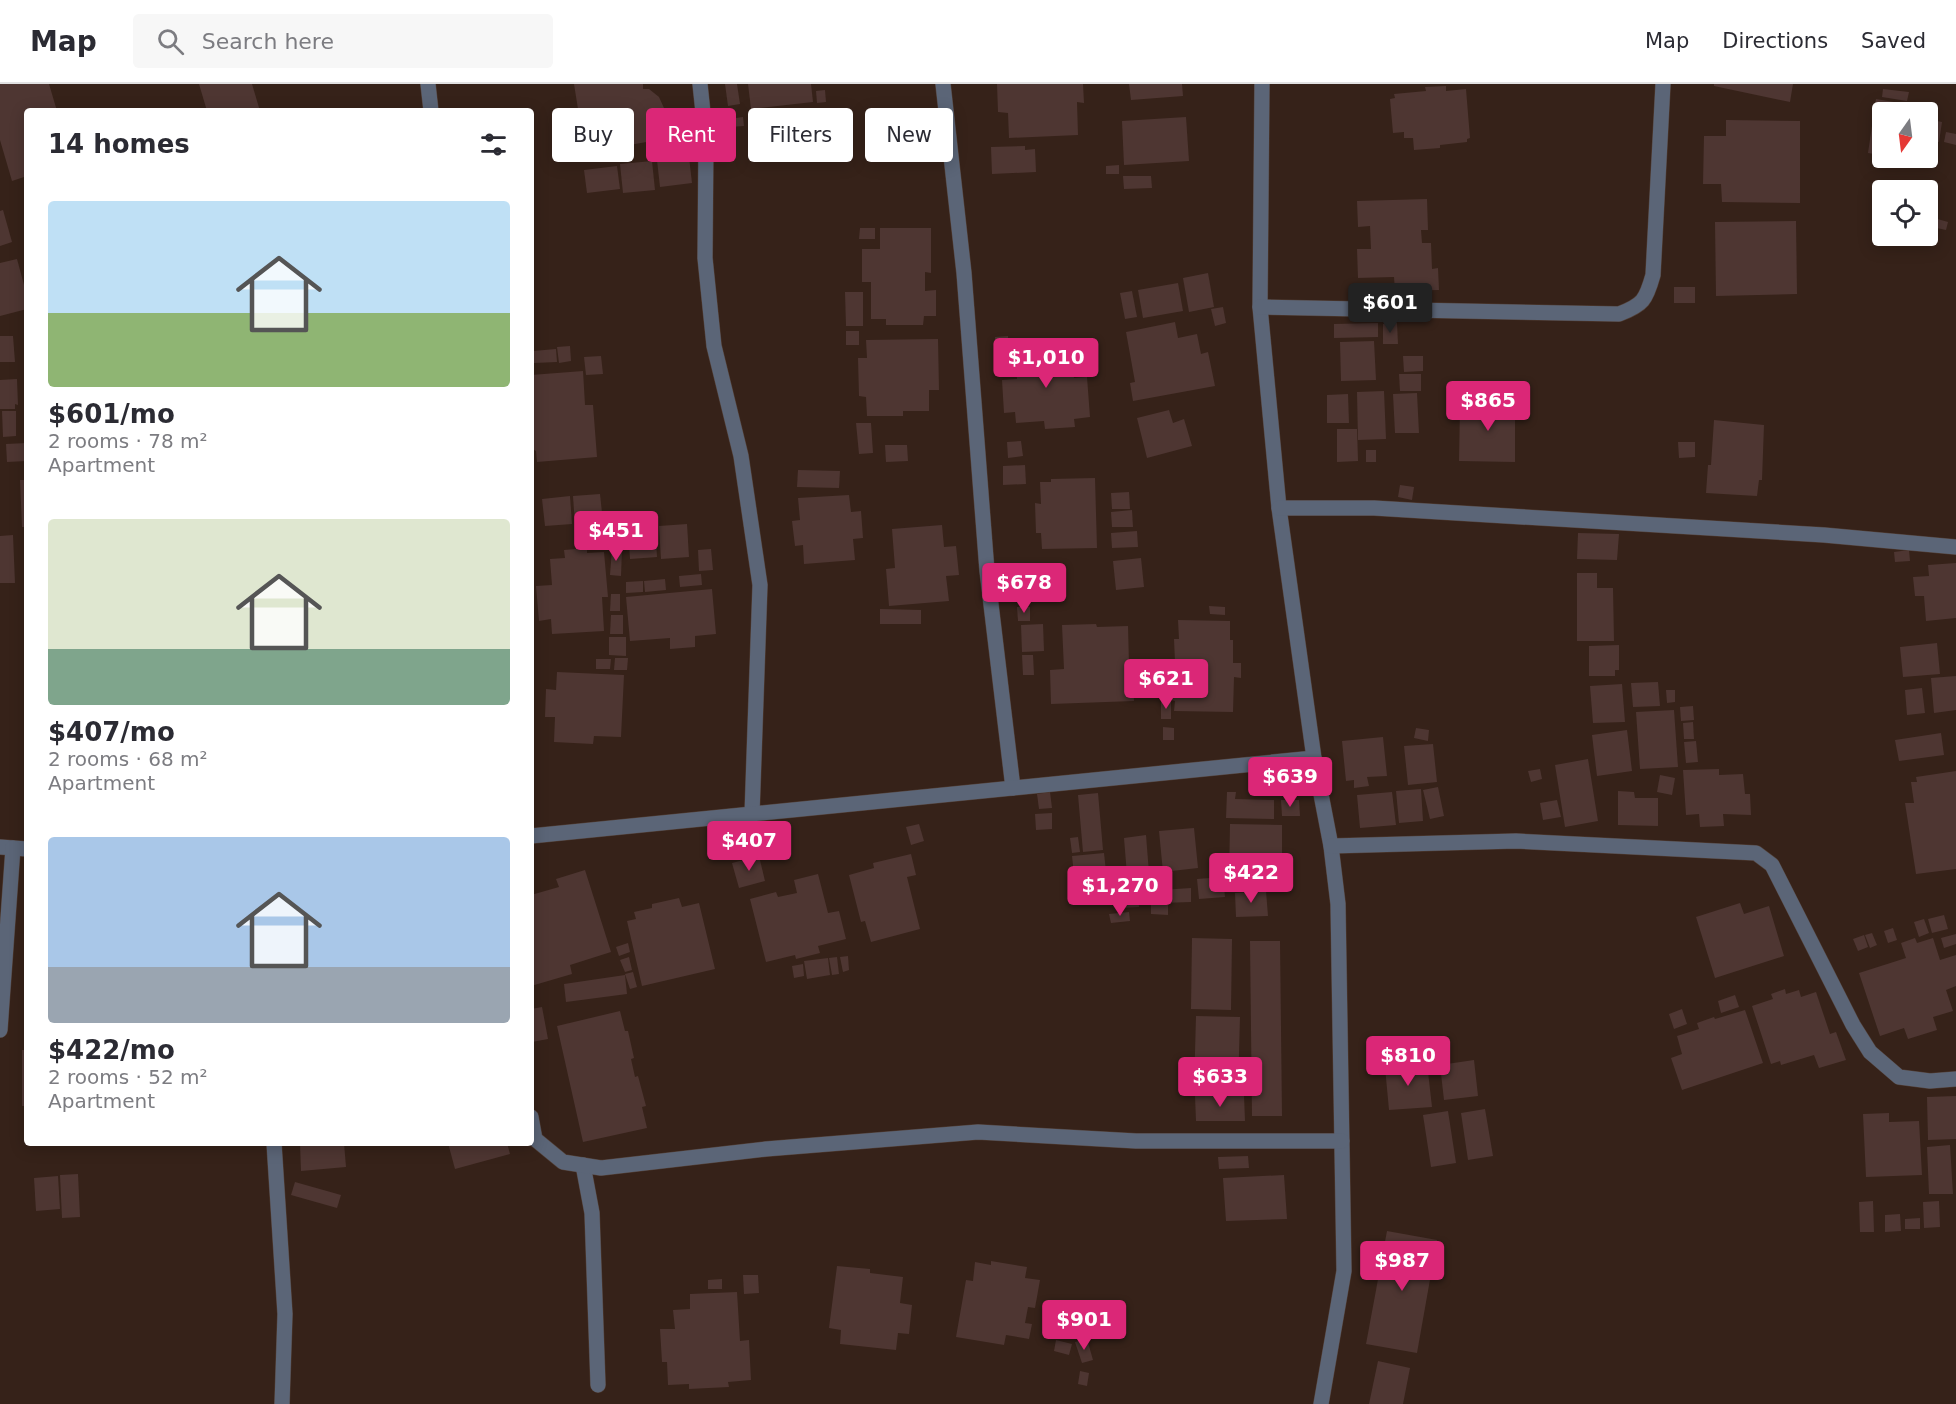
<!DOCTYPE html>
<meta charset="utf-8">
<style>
:root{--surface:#fff;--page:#f7f7f7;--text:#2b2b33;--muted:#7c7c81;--line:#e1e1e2;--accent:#db2777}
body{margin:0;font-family:"DejaVu Sans",sans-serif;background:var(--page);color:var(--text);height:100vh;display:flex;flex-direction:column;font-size:22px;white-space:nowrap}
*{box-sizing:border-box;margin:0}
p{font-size:20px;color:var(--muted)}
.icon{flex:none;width:33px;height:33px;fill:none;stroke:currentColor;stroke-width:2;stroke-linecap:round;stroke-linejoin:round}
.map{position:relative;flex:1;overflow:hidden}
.details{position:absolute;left:24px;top:24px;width:510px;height:1038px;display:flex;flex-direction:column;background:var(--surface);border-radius:6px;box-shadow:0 3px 15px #0003}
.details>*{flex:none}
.guide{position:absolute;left:552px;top:24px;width:570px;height:54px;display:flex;gap:12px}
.needle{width:39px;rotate:194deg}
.buttons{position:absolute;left:1872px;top:18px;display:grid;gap:12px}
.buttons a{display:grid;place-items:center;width:66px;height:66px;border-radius:6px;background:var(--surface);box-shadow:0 3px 15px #0003;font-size:30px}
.price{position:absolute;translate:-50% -51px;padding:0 14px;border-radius:6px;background:var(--accent);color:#fff;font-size:20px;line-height:39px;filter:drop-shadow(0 2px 3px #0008)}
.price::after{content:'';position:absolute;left:50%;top:36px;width:18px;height:14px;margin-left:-9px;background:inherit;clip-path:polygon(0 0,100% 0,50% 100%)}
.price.active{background:#222;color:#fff}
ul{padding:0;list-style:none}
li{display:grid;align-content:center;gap:12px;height:318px;padding:0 24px}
li span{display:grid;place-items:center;height:186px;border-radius:6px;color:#555}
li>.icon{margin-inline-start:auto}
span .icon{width:108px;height:108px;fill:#fffc;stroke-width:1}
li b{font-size:26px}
h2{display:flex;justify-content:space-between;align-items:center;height:72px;padding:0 24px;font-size:26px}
.tag{padding:0 21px;border-radius:6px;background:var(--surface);box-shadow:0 3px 15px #0003;font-size:21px;line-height:54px}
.tag.active{background:var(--accent);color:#fff}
header{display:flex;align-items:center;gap:36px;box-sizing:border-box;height:84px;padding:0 30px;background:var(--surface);border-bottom:2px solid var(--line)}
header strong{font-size:28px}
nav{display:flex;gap:33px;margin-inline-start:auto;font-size:21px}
.search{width:420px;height:54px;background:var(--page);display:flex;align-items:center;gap:15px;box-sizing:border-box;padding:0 21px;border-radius:6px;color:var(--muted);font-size:22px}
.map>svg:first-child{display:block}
.building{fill:#4e3632}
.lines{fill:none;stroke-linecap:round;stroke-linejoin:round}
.lane-casing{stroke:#523f36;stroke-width:16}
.street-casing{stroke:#523f36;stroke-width:16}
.lane{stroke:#5b6577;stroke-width:15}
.street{stroke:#5b6577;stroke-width:15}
</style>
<header>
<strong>Map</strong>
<div class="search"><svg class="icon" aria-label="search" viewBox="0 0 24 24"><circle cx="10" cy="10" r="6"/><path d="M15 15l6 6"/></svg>Search here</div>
<nav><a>Map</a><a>Directions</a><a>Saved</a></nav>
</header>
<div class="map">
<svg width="1956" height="1320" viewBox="0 0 1956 1320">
<rect width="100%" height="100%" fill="#362219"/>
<g class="building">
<polygon points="0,0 49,0 57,27 27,27 27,92 12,97 0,56"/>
<polygon points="199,0 252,0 260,27 207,27"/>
<polygon points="574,0 643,0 643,5 649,5 659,13 664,24 663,37 656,47 651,49 652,57 585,69"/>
<polygon points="725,0 737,0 740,20 728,22"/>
<polygon points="748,0 811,0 813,18 751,25"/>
<polygon points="997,0 1083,0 1084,19 1077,18 1078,51 1009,54 1008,29 998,28"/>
<polygon points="1129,0 1182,0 1183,12 1131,16"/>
<polygon points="1714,0 1793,0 1790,18 1714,2"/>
<polygon points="1446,2 1446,7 1466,5 1470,54 1467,55 1467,58 1440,61 1440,64 1414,66 1413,54 1404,54 1404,48 1393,49 1390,15 1395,14 1394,10 1426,7 1425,3"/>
<polygon points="1883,5 1909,8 1907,17 1882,13"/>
<polygon points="825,6 826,18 817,19 816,7"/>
<polygon points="1876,15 1930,24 1929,33 1928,28 1882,28 1882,64 1880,71 1868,69"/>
<polygon points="743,33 744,42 729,43 729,35"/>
<polygon points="1186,33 1189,77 1124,81 1122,37"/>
<polygon points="1726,36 1800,37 1800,119 1722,118 1721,100 1703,100 1704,52 1726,52"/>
<polygon points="1932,36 1942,38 1939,58 1929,56"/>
<polygon points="1946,48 1956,50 1956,61 1944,58"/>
<polygon points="1025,62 1025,66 1035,65 1036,88 992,90 991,63"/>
<polygon points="689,73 692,99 660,103 657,76"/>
<polygon points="652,77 655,106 623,109 620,80"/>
<polygon points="1119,81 1119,90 1106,90 1106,82"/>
<polygon points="617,82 620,105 587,109 584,86"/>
<polygon points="1123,92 1151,92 1152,104 1124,105"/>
<polygon points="1427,115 1428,146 1421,146 1422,159 1431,159 1432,185 1438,184 1439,206 1395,207 1394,193 1358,194 1357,165 1371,165 1370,142 1358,143 1357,117"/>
<polygon points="3,126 12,158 0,162 0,127"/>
<polygon points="1934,134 1948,138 1946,146 1932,143"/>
<polygon points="1796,137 1797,210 1716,212 1715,138"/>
<polygon points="860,144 875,144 875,155 859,155"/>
<polygon points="880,144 931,144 931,189 925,188 925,207 936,206 936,232 924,232 923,241 886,241 886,235 871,235 871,198 862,198 862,165 880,165"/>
<polygon points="17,175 27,212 27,225 0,232 0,179"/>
<polygon points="1208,189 1214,223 1189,228 1183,194"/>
<polygon points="1178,199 1183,227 1143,234 1138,206"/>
<rect x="1674" y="203" width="21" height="16"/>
<polygon points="1132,207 1137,233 1125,235 1120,209"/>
<polygon points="845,208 863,208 863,242 846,242"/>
<polygon points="1223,223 1226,239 1215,242 1211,225"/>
<polygon points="1175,238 1178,254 1197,250 1201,270 1208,268 1215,302 1133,317 1130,299 1135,298 1126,248"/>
<polygon points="1378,239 1378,253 1334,254 1334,240"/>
<polygon points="1397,239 1398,260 1383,260 1383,240"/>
<rect x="846" y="247" width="13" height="14"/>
<polygon points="0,252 13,252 15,278 0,278"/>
<polygon points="1008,252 1008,285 997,285 995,253"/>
<polygon points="938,255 939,306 929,306 929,327 903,327 903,332 867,332 866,313 859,312 858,274 867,274 866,256"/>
<polygon points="1374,257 1376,296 1341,297 1340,258"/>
<polygon points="570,262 571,277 559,279 557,263"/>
<polygon points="1071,262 1074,294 1087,293 1090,333 1074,335 1075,343 1045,345 1044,337 1016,339 1015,328 1004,329 1002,296 1017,295 1015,266"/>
<polygon points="556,265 557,278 534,279 533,267"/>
<polygon points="601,272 603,290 586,291 584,273"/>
<polygon points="1403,272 1423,272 1423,287 1404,288"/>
<polygon points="583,287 585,321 593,321 597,373 537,378 536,367 531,364 531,291"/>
<polygon points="1399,290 1421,290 1421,307 1400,307"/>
<polygon points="17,295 18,321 15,320 15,325 0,325 0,296"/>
<polygon points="1491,298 1491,311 1475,312 1474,299"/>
<polygon points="1384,307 1386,355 1358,356 1357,308"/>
<polygon points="1417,309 1419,349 1395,349 1393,310"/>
<polygon points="1348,310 1349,339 1327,339 1327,311"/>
<polygon points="1481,316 1515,316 1515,378 1459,377 1460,323 1481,323"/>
<polygon points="1169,326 1173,339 1184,335 1192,362 1147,374 1137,334"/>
<polygon points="2,327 16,327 16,352 3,353"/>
<polygon points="1714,336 1764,341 1762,396 1759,396 1757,412 1706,409 1708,381 1711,381"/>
<polygon points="856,339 871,339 873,369 859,370"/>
<polygon points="1337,345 1357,345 1358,377 1337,378"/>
<polygon points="1021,357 1023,372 1008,374 1007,358"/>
<polygon points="1678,358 1695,358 1695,373 1679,374"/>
<polygon points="27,359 27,377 7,378 6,360"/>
<polygon points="885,361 907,361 908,377 886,378"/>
<rect x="1366" y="366" width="10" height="12"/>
<polygon points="1025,381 1026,400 1003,401 1003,382"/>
<polygon points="798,386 840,387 839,404 797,403"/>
<polygon points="1095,394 1097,464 1042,465 1041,449 1036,449 1035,419 1041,420 1040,398 1051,398 1051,395"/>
<polygon points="20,396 27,396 27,443 22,443"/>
<polygon points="1400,401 1414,403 1412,416 1398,413"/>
<polygon points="1129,408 1130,425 1112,425 1111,409"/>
<polygon points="600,410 603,438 575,441 573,412"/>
<polygon points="849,411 851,428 861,427 863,454 853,455 855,476 804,480 803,461 795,462 792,437 800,436 798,414"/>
<polygon points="570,412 572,440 545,442 542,415"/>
<polygon points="1132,426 1133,443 1112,443 1111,428"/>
<polygon points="655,439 657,473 630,475 628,441"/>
<polygon points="687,440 689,473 661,475 659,442"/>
<polygon points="942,441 944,463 956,462 959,491 946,492 949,517 889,522 886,485 895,484 892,445"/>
<polygon points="1137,447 1138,463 1112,464 1111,449"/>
<polygon points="1578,449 1619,450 1617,476 1577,475"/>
<polygon points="13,451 15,499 0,499 0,452"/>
<polygon points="587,464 587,469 604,468 608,513 602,513 604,547 552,550 551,535 539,537 536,502 552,501 550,475 565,474 564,466"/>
<polygon points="612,465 622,465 621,492 610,491"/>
<polygon points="711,465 713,486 699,487 698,466"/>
<polygon points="1909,466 1910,477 1895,478 1894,468"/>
<polygon points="1141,474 1144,503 1116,506 1113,477"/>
<polygon points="1956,479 1956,534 1926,537 1924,512 1915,512 1913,493 1929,492 1928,481"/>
<polygon points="1577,489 1597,489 1597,504 1613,504 1614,557 1577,557"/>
<polygon points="701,490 702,501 680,503 679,492"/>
<polygon points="665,495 666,506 645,508 644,497"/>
<polygon points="643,497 643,508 626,509 626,498"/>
<polygon points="712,505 716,550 695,552 695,563 670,565 670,554 630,557 626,513"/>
<polygon points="611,510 620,510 620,527 610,527"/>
<polygon points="1209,522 1225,523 1225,531 1210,530"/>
<polygon points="1017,523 1030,523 1030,537 1018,537"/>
<polygon points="880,525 921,526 921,540 880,540"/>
<polygon points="611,531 623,531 623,550 610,550"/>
<polygon points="1178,536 1230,537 1230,556 1233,556 1233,579 1241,579 1241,594 1234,593 1233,628 1174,627 1175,617 1171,616 1171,578 1175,578 1174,555 1179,555"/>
<polygon points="1043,540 1044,567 1022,568 1021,541"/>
<polygon points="1096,540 1097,543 1128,542 1129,580 1132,580 1134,617 1051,620 1050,586 1064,585 1062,541"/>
<polygon points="609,553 626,553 626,572 609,571"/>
<polygon points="1937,559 1940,590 1903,593 1900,563"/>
<polygon points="1619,561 1619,586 1615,586 1615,592 1589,592 1589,562"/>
<polygon points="1022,571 1033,571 1034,591 1023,591"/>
<polygon points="615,574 628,574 627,586 614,586"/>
<polygon points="596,575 611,575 610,585 596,585"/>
<polygon points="557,588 624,591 621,653 594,652 593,660 554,658 555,633 545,633 546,605 556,606"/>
<polygon points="1956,592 1956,626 1934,629 1931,594"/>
<polygon points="1658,598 1660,622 1633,623 1631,599"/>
<polygon points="1622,600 1625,638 1593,639 1590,602"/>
<polygon points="1922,604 1925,629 1907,631 1905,606"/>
<polygon points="1666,606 1675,606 1675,618 1667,619"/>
<rect x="1161" y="617" width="10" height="18"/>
<polygon points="1693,622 1694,636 1681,637 1680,623"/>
<polygon points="1674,626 1678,683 1640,685 1636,628"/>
<polygon points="1693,638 1694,655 1684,655 1683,639"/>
<polygon points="1163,643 1174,644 1174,656 1163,656"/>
<polygon points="1416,644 1429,646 1428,657 1414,654"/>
<polygon points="1627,646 1632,687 1597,692 1592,651"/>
<polygon points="1941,649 1944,671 1899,677 1895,656"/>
<polygon points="1383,653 1387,692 1367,693 1369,702 1354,704 1354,696 1346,697 1342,657"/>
<polygon points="1696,657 1698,678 1686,679 1684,658"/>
<polygon points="1433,660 1437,698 1408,701 1404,662"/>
<polygon points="1588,675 1598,737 1565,743 1555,681"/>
<polygon points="1540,685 1542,695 1531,698 1528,687"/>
<polygon points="1719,685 1719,691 1743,690 1745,710 1750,710 1751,731 1723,730 1724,742 1700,743 1699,730 1686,731 1683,686"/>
<polygon points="1956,687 1956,785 1916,790 1905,719 1914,719 1911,698 1917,698 1916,693"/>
<polygon points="1660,691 1675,694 1672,711 1657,708"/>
<polygon points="1438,703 1444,732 1430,735 1423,706"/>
<polygon points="1421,705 1423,737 1399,739 1396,707"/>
<polygon points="1618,707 1634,708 1635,714 1658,714 1658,742 1618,741"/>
<polygon points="1050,708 1052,724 1039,725 1037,710"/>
<polygon points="1227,708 1236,708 1235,715 1274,716 1274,735 1226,734"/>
<polygon points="1392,708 1396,741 1360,744 1357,711"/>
<polygon points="1098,709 1103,766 1083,768 1078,711"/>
<polygon points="1281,716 1299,716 1300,732 1282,732"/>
<polygon points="1557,716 1561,733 1543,736 1540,719"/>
<polygon points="1052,729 1052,745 1036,746 1035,730"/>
<polygon points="919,740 924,757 911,761 906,743"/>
<polygon points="1230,740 1282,741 1282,772 1278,772 1278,796 1229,795"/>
<polygon points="1194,744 1198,784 1163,788 1159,747"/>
<polygon points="1146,751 1149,789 1127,791 1124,754"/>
<polygon points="1078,753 1080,768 1072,769 1070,754"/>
<polygon points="1104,769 1107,797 1075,799 1072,772"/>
<polygon points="911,770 916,791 907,793 920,845 871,858 865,837 861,838 849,791 874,784 873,779"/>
<polygon points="759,772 765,797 739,804 732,779"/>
<polygon points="585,786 611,868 570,881 572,890 531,902 531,811 559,803 556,795"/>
<polygon points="818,790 828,829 839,827 846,855 818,862 820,869 796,875 795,871 766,878 750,815 776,808 778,813 797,809 794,796"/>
<polygon points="1223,793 1225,813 1199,815 1197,795"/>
<polygon points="1142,795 1155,795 1157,816 1144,817"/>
<polygon points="1119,800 1137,800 1139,823 1121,824"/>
<polygon points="1191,804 1191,818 1162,819 1161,806"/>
<polygon points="1266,807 1268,832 1236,833 1235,809"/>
<polygon points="679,814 682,823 699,819 715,885 642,902 627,837 636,835 634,828 652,824 652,820"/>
<polygon points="1740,819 1744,830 1769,822 1784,872 1715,894 1696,833"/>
<polygon points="1151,821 1168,821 1168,831 1151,830"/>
<polygon points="1129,828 1130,837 1111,839 1109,830"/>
<polygon points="1944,831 1948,845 1932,849 1928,835"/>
<polygon points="1924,835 1929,849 1919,853 1914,838"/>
<polygon points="1893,844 1897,856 1888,859 1884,847"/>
<polygon points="1872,849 1877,861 1870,864 1865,851"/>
<polygon points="1956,850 1956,860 1944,864 1941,854"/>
<polygon points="1864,851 1868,863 1858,867 1853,855"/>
<polygon points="1192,854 1232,855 1231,926 1191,925"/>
<polygon points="1915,854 1917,859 1933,854 1940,876 1956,871 1956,902 1946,906 1953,927 1933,933 1937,946 1908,955 1904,944 1880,952 1859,889 1906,874 1901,859"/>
<polygon points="1250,857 1280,857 1282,1032 1252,1032"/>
<polygon points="628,859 630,868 619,872 616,863"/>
<polygon points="848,872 849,886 843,888 840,873"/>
<polygon points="629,873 632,886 625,888 620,876"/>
<polygon points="837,873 839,890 832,891 829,874"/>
<polygon points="828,874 830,891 807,895 804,877"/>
<polygon points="803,880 804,892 794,894 792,882"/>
<polygon points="633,888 637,903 630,905 625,890"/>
<polygon points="625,891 627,910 566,918 564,900"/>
<polygon points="1785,905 1786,910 1799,906 1801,913 1816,908 1830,950 1836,948 1846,976 1819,984 1814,971 1781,981 1780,977 1771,980 1752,922 1773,915 1771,910"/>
<polygon points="1735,911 1739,923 1721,929 1718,917"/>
<polygon points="542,923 548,955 532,958 531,925"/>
<polygon points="1682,925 1687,940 1674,945 1669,930"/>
<polygon points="1745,926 1763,979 1682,1006 1671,974 1682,970 1677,952 1699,945 1697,939 1714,933 1715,935"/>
<polygon points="620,927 625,947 628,947 634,974 631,975 635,993 638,992 646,1022 642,1023 647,1044 583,1058 557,942"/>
<polygon points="1196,932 1240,933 1238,1006 1194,1005"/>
<rect x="22" y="966" width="5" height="56"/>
<polygon points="1474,976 1478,1012 1444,1016 1440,981"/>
<polygon points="1427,979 1432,1023 1389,1026 1385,983"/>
<polygon points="1244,1011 1245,1037 1196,1037 1195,1012"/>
<polygon points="1956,1012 1956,1055 1928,1056 1927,1013"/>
<polygon points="1485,1025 1493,1072 1468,1076 1461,1029"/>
<polygon points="1448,1027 1456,1079 1431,1083 1423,1031"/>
<polygon points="1889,1029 1889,1038 1919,1037 1922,1091 1866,1093 1863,1030"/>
<polygon points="300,1059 344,1059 346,1083 301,1087"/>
<polygon points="448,1059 507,1059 510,1070 455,1085"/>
<polygon points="1950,1061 1953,1110 1929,1110 1927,1063"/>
<polygon points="1248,1072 1249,1084 1219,1085 1218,1073"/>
<polygon points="78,1090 80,1133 62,1134 60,1091"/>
<polygon points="1284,1091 1287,1135 1226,1137 1223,1094"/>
<polygon points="58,1092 60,1125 36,1127 34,1094"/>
<polygon points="295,1098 341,1111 337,1124 291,1111"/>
<polygon points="1873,1117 1874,1148 1860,1148 1859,1118"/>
<polygon points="1939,1117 1940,1143 1924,1144 1923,1118"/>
<polygon points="1900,1130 1901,1147 1885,1148 1885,1131"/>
<polygon points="1920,1134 1920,1145 1905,1145 1905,1135"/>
<polygon points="1387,1147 1437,1156 1417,1269 1366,1260"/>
<polygon points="991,1177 1027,1183 1025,1194 1040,1196 1035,1224 1028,1223 1025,1239 1032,1240 1029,1255 1006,1251 1004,1261 956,1253 966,1196 973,1197 975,1178 991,1181"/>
<polygon points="837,1182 870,1185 870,1189 903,1193 900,1219 912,1221 909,1250 898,1249 896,1266 840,1260 841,1246 829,1244"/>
<polygon points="743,1191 758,1191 759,1209 744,1210"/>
<polygon points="722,1195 722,1205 708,1205 708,1196"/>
<polygon points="737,1208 740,1257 749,1256 751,1296 728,1298 729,1303 689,1305 689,1300 668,1301 667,1278 662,1278 660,1245 675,1245 673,1226 690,1225 690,1210"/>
<polygon points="1087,1255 1093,1276 1082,1279 1075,1258"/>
<polygon points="1056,1256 1072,1260 1069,1271 1054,1267"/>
<polygon points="1378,1277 1410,1284 1403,1320 1369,1320"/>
<polygon points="1080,1287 1089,1289 1087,1302 1078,1300"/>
</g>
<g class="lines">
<defs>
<polyline id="lane" points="583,1081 592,1129 598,1301"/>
<g id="street">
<polyline points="428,0 431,27"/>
<polyline points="700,0 706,57 705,174 714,262 741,372 760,501 752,730"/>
<polyline points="943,0 964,189 987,487 1013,704"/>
<polyline points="1262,0 1260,223 1279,424 1314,674 1331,762 1338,820 1344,1187 1321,1320"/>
<path d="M1260,223l359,7c24,-9 27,-14 34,-39l10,-191"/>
<polyline points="1279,424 1374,424 1824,451 1956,463"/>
<polyline points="531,752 1314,674"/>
<polyline points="1331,762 1516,757 1756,769 1772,781 1853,941 1870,968 1899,993 1930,997 1956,995"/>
<polyline points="0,763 27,765"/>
<polyline points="0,946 13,764"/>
<polyline points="531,1033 535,1055 563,1078 601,1084 766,1065 978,1048 1136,1057 1342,1057"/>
<polyline points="274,1059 285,1230 282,1320"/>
</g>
</defs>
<use href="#lane" class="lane-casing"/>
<use href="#street" class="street-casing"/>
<use href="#lane" class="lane"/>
<use href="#street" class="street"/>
</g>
</svg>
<div class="buttons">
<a><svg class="needle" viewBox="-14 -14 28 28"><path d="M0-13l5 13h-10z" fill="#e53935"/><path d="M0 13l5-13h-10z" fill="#7c7c81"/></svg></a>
<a><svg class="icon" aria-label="locate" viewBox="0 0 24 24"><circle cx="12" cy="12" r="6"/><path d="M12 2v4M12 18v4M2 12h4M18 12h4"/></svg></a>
</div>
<b class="price active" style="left:1390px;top:250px">$601</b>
<b class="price" style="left:1046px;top:305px">$1,010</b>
<b class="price" style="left:1488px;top:348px">$865</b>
<b class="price" style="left:616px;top:478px">$451</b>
<b class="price" style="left:1024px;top:530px">$678</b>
<b class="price" style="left:1166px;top:626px">$621</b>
<b class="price" style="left:1290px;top:724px">$639</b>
<b class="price" style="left:749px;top:788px">$407</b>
<b class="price" style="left:1251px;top:820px">$422</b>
<b class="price" style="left:1120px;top:833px">$1,270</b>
<b class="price" style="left:1408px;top:1003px">$810</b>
<b class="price" style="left:1220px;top:1024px">$633</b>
<b class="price" style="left:1402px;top:1208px">$987</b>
<b class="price" style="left:1084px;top:1267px">$901</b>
<div class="guide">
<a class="tag">Buy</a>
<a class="tag active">Rent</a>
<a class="tag">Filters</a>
<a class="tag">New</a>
</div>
<section class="details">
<h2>14 homes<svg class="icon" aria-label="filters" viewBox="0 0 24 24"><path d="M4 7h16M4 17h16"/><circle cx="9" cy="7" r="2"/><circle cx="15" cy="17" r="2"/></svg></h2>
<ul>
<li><span style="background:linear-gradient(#bfe0f5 60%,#8fb573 0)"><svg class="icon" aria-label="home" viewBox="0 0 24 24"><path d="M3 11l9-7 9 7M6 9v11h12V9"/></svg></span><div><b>$601/mo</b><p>2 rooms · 78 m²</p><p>Apartment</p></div></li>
<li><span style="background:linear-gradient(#dfe7d0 70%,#7fa58c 0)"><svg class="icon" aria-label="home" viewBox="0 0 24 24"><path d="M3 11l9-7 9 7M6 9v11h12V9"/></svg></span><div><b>$407/mo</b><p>2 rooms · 68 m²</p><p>Apartment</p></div></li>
<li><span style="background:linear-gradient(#a9c7e8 70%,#9aa5b1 0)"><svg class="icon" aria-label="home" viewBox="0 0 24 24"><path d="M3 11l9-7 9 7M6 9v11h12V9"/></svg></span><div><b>$422/mo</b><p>2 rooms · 52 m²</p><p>Apartment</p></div></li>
</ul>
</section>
</div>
